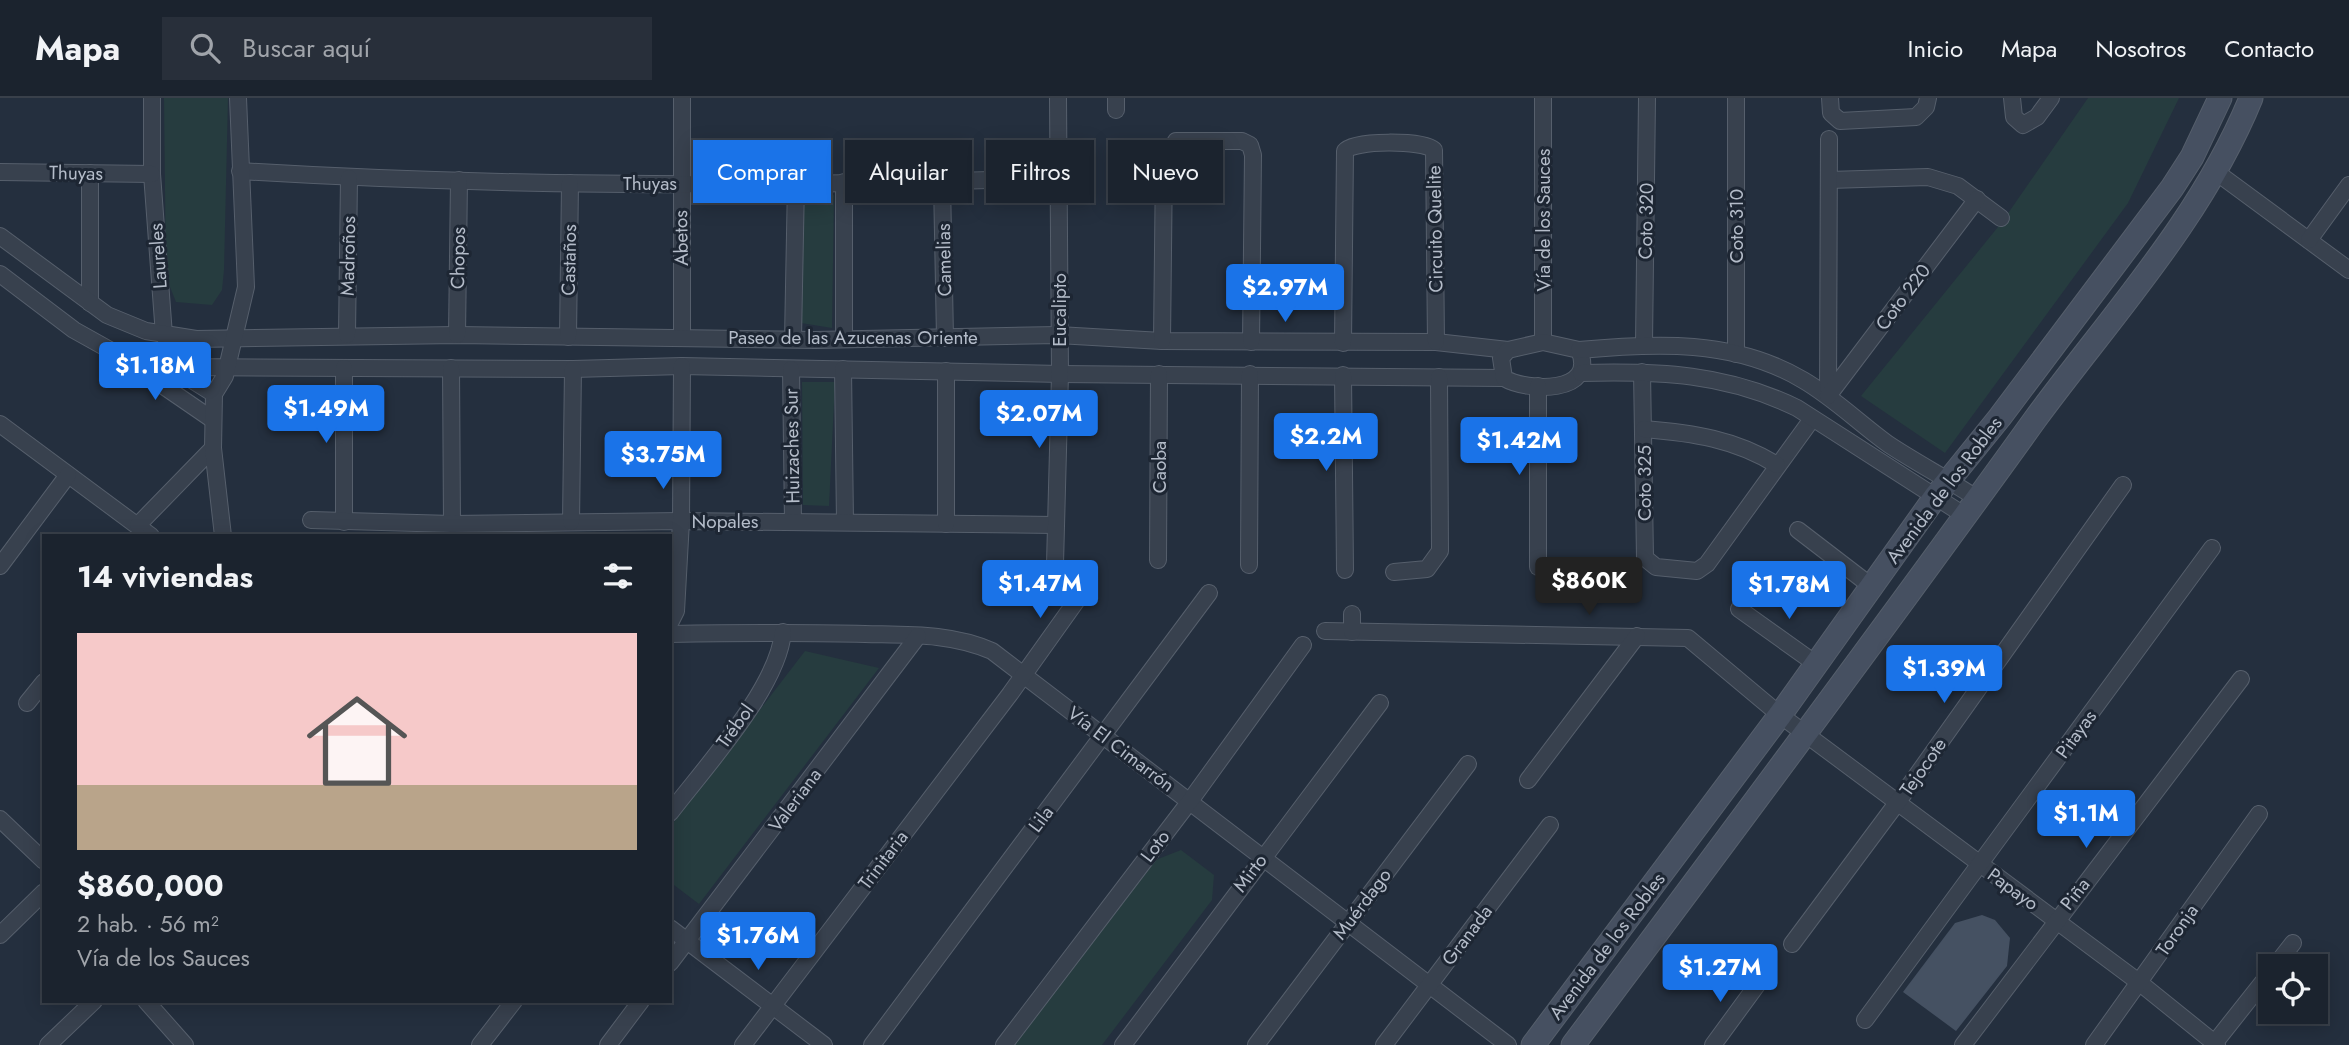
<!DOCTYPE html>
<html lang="es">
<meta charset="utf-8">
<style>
:root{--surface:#1b232e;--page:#282f3a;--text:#f1f3f6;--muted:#a0a4aa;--line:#39404a;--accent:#1a73e8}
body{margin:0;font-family:Jost,sans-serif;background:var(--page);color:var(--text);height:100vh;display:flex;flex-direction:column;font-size:26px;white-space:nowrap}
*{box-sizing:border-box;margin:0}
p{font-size:23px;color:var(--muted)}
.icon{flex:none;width:38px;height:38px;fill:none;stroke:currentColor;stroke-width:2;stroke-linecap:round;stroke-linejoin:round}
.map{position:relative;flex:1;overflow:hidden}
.panel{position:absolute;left:42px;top:436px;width:630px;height:469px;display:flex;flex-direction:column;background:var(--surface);border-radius:0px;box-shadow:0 4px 18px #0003,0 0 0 2px var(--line)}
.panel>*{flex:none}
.hud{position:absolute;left:693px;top:42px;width:665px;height:63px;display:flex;gap:14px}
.fabs{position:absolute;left:2258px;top:856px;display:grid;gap:14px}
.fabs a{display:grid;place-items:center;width:70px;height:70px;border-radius:0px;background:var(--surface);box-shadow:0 4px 18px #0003,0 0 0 2px var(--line);font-size:35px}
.price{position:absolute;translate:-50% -60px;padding:0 16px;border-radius:7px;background:var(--accent);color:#fff;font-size:23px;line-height:46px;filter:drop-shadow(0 2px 4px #0008)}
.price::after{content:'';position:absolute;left:50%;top:42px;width:21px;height:16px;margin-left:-10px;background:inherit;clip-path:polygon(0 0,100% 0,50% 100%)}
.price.selected{background:#222;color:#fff}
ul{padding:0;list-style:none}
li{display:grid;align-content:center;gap:14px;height:371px;padding:0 35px}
li span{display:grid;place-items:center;height:217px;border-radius:0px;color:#555}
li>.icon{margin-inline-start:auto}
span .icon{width:126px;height:126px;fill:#fffc;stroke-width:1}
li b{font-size:30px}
h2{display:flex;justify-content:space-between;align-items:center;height:84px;padding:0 35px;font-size:30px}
.tag{padding:0 24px;border-radius:0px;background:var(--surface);box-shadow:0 4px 18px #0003,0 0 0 2px var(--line);font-size:24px;line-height:63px}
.tag.selected{background:var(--accent);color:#fff}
header{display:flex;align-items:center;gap:42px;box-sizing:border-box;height:98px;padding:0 35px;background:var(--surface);border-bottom:2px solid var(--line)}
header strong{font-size:33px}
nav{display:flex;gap:38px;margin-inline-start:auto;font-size:24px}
.search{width:490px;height:63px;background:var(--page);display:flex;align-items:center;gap:18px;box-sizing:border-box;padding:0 24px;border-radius:0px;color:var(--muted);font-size:26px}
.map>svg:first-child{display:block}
.green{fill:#263c3f}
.building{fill:#455162}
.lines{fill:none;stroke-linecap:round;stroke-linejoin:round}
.street-casing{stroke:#565f6c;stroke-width:18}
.secondary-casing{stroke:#565f6c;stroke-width:25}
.street{stroke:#38414e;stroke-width:16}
.secondary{stroke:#465061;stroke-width:23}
.labels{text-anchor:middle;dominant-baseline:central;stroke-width:6;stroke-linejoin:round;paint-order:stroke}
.street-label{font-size:19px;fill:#b4bcc9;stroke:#1d2633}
</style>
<header>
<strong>Mapa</strong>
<div class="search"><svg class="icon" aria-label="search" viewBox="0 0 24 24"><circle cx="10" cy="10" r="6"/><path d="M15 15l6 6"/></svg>Buscar aquí</div>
<nav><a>Inicio</a><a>Mapa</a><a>Nosotros</a><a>Contacto</a></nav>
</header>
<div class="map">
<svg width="2349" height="947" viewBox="0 0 2349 947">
<rect width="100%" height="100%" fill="#242f3e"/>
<g class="green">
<polygon points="164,0 228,0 224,172 222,192 212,207 176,204 166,179"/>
<polygon points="2088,0 2179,0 2128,105 1945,355 1861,298 2002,124"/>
<polygon points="804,96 834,97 832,230 801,225"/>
<polygon points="802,284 835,284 829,408 803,407"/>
<polygon points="805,553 879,570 699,806 670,784 670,729"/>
<polygon points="1181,752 1214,777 1212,802 1102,947 1014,947 1153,763"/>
</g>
<polygon class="building" points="1982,817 1995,822 2010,840 2007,868 1956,933 1903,894 1955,825"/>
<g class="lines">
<defs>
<g id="street">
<polyline points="152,0 152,76 164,237 178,269 187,279 214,296"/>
<polyline points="682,0 682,238"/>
<polyline points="1116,0 1116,12"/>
<polyline points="1543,0 1543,244"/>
<polyline points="1736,0 1736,256"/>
<polyline points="1830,0 1831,15 1840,23 1916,19 1926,9 1928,0"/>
<polyline points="2012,0 2014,19 2023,27 2037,19 2051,0"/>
<path d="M240,73c272,17 547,16 819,7"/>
<polyline points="0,74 152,76"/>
<polyline points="2216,74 2349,172"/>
<polyline points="90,75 90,205"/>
<polyline points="1829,82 1928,79 1958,88 2001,120"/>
<polyline points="844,84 844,241"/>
<polyline points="942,84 945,240"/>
<polyline points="0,138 107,217 146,233 196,241 457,237 815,242 1058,237 1162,243 1436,244 1508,252"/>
<polyline points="2309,142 2349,87"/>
<polyline points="0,176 74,232 117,256 178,269 573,271 682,268 1060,276 1504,280"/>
<polyline points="347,237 349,80"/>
<polyline points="457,237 459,82"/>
<polyline points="568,239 570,85"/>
<polyline points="793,241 796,84"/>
<polyline points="1162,243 1164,62 1176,43 1242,43 1250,47 1253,57 1251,244"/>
<path d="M1543,244l36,8c19,44 -52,42 -75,28l-3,-20 7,-8z"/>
<path d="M1343,245l2,-192c8,-11 78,-11 89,-1l2,192"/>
<polyline points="1644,246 1647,0"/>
<path d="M1579,252c76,-7 155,-11 224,30 31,18 56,43 85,64 30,20 62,36 91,56"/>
<polyline points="127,263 213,322"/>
<polyline points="344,270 344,424"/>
<polyline points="451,270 452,426"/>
<polyline points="791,271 793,424"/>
<polyline points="843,271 845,424"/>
<polyline points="1642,274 1645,460 1656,469 1697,473 1707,466 1812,321"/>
<path d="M1581,275c79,-2 144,0 216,35l170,109"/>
<polyline points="1343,277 1345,472"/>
<polyline points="1828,298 1829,41"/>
<polyline points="1828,298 1977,101"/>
<polyline points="0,326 151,438"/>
<path d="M1644,331c49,4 91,10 133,36"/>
<polyline points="311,422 452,426 681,423 1055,427"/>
<polyline points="571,424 573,271"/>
<polyline points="946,426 946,273"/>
<polyline points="138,427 213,350"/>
<polyline points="1798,432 1871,488"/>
<polyline points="223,438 213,350 214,296 225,278 246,189 238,0"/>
<polyline points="1158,462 1159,276"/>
<polyline points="1055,466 1060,276 1058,0"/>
<polyline points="1249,467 1250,276"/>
<polyline points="0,468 68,377"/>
<polyline points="1538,469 1538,288"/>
<polyline points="1394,474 1427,471 1440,453 1439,279"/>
<polyline points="1739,511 1816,566"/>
<polyline points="670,525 676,513 681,423 682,268"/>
<polyline points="1325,533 1688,540 1780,617 2140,885 2217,947"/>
<polyline points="1352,534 1352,516"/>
<path d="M670,536c65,-1 130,-2 195,0 43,1 86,-1 127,17l516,394"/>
<polyline points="27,605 44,584"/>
<polyline points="1528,682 1637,538"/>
<path d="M670,715c35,-46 108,-125 113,-181"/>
<polyline points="0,721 44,763"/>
<polyline points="670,830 824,947"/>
<polyline points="0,837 44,794"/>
<polyline points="1792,846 1897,705 2123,387"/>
<polyline points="670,865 918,538"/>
<polyline points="2275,868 2293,845"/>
<polyline points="146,903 185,947"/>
<polyline points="1865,922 2212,450"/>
<polyline points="48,947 94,903"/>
<polyline points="480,947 514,903"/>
<polyline points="608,947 641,903"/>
<polyline points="743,947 1010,596 1087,488"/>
<polyline points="872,947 1209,495"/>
<polyline points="1004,947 1190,703 1303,547"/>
<polyline points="1123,947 1380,605"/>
<polyline points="1256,947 1468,666"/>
<polyline points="1384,947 1550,727"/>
<polyline points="1713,947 1757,887"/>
<polyline points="1963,947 2241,581"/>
<polyline points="2094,947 2259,716"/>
<polyline points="2213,947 2270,875"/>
</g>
<g id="secondary">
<polyline points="1533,947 1780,617 1936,398 2000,319 2172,90 2192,59 2220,0"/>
<path d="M1573,947c156,-208 311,-416 463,-627 76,-103 166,-200 215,-320"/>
</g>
</defs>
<use href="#street" class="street-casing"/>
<use href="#secondary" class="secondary-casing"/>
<use href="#street" class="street"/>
<use href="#secondary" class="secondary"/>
</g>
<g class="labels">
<g class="street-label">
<text transform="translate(76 75) rotate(1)">Thuyas</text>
<text x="650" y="85">Thuyas</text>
<text transform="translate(1543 122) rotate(-90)">Vía de los Sauces</text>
<text transform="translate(1646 123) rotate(-89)">Coto 320</text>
<text transform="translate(1736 128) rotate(-90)">Coto 310</text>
<text transform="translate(1435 131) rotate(-91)">Circuito Quelite</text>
<text transform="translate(681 140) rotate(-91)">Abetos</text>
<text transform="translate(158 158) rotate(-94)">Laureles</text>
<text transform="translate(348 158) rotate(-89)">Madroños</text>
<text transform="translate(458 160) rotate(-89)">Chopos</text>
<text transform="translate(569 162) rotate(-89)">Castaños</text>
<text transform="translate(944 162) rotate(-91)">Camelias</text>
<text transform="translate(1903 199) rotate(-53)">Coto 220</text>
<text transform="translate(1059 212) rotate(-90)">Eucalipto</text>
<text x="853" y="239">Paseo de las Azucenas Oriente</text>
<text transform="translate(792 348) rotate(-91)">Huizaches Sur</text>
<text transform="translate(1159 369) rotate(-90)">Caoba</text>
<text transform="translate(1644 385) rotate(-90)">Coto 325</text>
<text transform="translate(1944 392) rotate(-53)">Avenida de los Robles</text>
<text x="725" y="423">Nopales</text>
<text transform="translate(735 628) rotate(-54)">Trébol</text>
<text transform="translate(2076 636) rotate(-54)">Pitayas</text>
<text transform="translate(1121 651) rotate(37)">Vía El Cimarrón</text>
<text transform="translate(1923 669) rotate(-55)">Tejocote</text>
<text transform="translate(795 702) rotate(-53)">Valeriana</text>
<text transform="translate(1041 721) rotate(-53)">Lila</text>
<text transform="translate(1155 748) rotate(-53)">Loto</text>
<text transform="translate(883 762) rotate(-53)">Trinitaria</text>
<text transform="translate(1250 775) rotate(-53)">Mirto</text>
<text transform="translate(2013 791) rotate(36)">Papayo</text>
<text transform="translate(2075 796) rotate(-52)">Piña</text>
<text transform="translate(1362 806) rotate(-53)">Muérdago</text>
<text transform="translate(2177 832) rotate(-55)">Toronja</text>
<text transform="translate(1467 837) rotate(-53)">Granada</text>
<text transform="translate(1607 848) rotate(-53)">Avenida de los Robles</text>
</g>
</g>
</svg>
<div class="fabs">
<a><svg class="icon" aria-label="locate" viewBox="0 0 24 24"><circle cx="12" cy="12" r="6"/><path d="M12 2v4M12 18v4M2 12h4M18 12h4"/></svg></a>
</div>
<b class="price" style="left:1285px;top:226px">$2.97M</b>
<b class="price" style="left:155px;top:304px">$1.18M</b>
<b class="price" style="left:326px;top:347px">$1.49M</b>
<b class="price" style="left:1039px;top:352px">$2.07M</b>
<b class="price" style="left:1326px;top:375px">$2.2M</b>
<b class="price" style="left:1519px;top:379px">$1.42M</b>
<b class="price" style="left:663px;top:393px">$3.75M</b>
<b class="price selected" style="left:1589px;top:519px">$860K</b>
<b class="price" style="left:1040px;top:522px">$1.47M</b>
<b class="price" style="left:1789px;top:523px">$1.78M</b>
<b class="price" style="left:1944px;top:607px">$1.39M</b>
<b class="price" style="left:2086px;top:752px">$1.1M</b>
<b class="price" style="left:758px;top:874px">$1.76M</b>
<b class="price" style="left:1720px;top:906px">$1.27M</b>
<div class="hud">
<a class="tag selected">Comprar</a>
<a class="tag">Alquilar</a>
<a class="tag">Filtros</a>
<a class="tag">Nuevo</a>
</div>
<section class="panel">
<h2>14 viviendas<svg class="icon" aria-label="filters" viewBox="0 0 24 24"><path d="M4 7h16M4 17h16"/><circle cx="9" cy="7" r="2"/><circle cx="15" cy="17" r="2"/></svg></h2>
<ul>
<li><span style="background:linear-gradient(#f6c9c9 70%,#b9a48a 0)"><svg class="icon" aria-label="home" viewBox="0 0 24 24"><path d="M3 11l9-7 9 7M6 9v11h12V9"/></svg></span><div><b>$860,000</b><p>2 hab. · 56 m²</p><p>Vía de los Sauces</p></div></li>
</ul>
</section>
</div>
